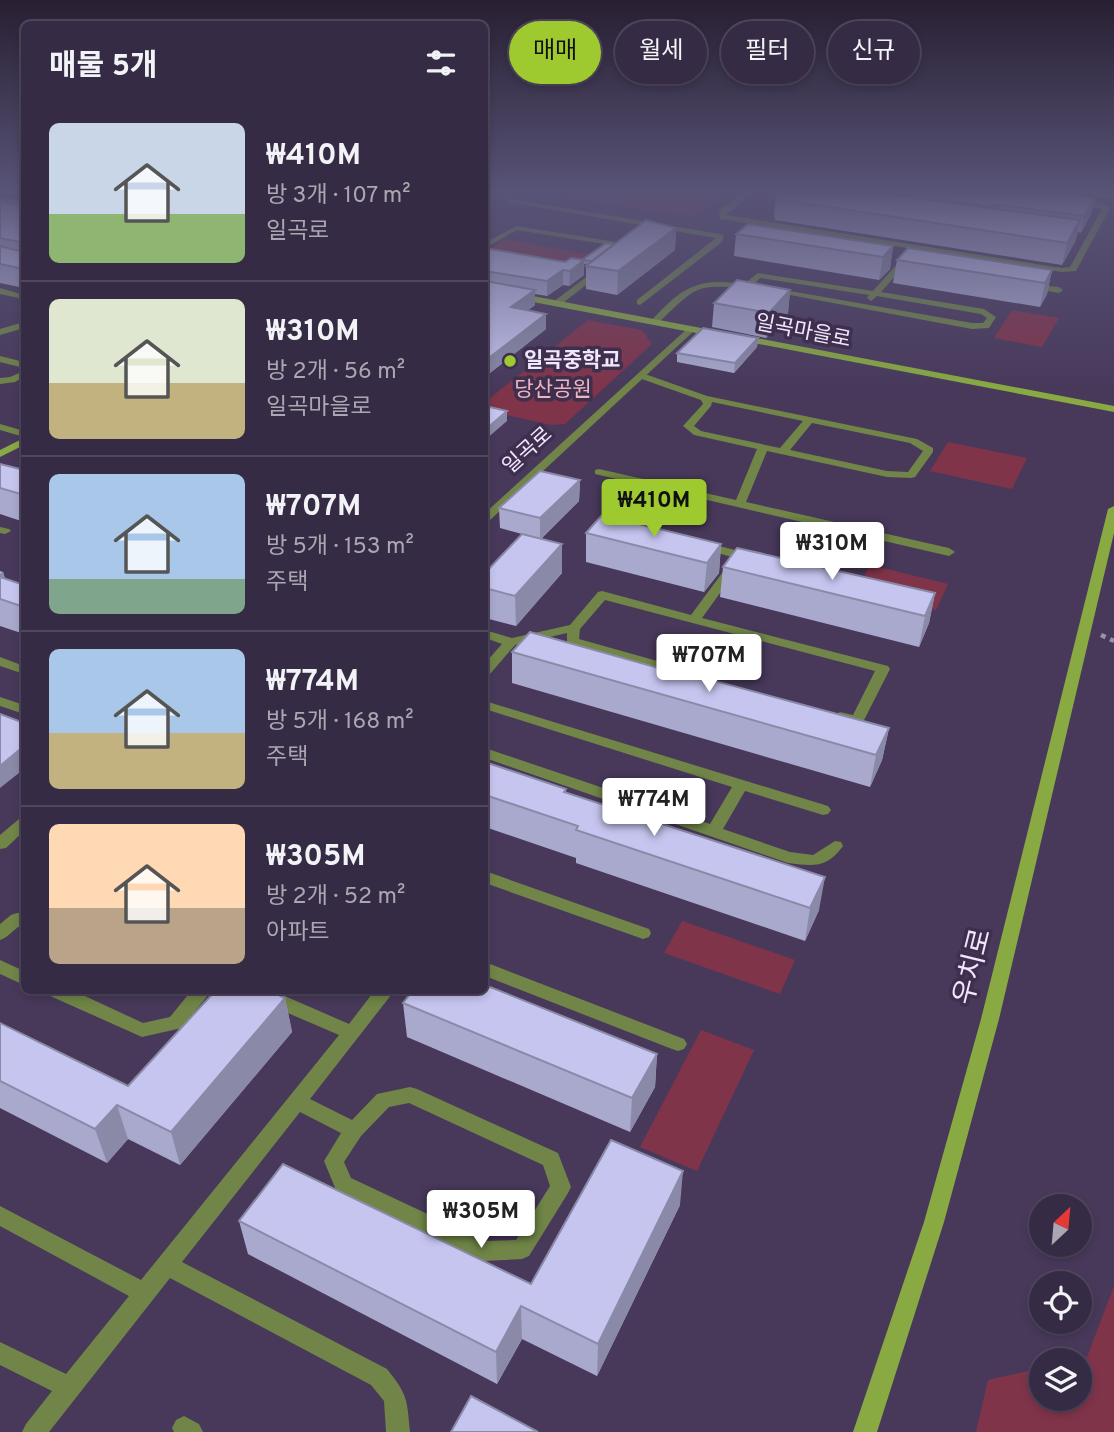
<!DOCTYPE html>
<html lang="ko">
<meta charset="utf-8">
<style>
:root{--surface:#362b44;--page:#41374f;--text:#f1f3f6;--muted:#aaa7b2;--line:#50475d;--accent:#9eca2f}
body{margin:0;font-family:Overpass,"Noto Sans KR",sans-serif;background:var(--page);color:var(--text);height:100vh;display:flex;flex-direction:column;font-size:26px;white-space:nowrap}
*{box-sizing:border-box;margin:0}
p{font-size:23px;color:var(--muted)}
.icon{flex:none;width:38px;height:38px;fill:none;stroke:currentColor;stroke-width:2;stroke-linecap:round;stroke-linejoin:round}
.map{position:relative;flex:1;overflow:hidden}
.sheet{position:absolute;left:21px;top:21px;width:467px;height:973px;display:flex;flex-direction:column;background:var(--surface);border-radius:10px;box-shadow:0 4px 10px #0003,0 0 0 2px var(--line)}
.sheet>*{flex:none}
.banner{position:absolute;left:509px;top:21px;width:499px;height:63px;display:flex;gap:14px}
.needle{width:46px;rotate:26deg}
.tools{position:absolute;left:1029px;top:1194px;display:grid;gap:14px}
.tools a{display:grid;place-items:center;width:63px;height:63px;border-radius:50%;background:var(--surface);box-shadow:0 4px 10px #0003,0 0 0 2px var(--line);font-size:35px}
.price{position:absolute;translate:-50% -60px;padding:0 16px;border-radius:7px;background:#fff;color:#222;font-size:23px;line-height:46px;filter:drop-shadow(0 2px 4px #0008)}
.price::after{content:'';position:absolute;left:50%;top:42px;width:21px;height:16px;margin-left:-10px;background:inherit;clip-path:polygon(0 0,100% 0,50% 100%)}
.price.selected{background:var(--accent);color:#111}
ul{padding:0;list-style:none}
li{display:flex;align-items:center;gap:21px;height:175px;padding:0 28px}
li+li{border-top:2px solid var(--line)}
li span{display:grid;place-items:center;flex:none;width:196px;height:140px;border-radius:10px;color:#555}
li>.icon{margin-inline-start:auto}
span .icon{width:84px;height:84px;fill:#fffc;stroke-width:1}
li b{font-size:30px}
h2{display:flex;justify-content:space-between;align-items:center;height:84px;padding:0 28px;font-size:30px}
.chip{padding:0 24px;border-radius:32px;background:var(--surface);box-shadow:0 4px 10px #0003,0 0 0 2px var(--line);font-size:24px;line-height:63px}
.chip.selected{background:var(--accent);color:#111}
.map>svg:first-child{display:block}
.green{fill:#80344a}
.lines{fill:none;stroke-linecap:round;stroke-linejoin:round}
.path{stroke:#9c90ab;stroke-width:4.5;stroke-dasharray:5 5;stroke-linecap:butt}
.lane{fill:#708547;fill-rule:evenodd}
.street{fill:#708547;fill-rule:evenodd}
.secondary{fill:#89aa42;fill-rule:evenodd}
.wall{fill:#a9a9ce}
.shaded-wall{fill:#8a8aa8}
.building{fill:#c5c5f0;stroke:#8a8aa8;stroke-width:2}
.poi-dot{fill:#9eca2f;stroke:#3e2f4f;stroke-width:2.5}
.labels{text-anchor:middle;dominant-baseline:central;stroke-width:7;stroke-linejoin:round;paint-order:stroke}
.far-street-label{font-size:21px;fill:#f0e7fc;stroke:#3e2f4f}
.far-poi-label{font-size:21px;font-weight:bold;fill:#f0e7fc;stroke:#3e2f4f;text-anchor:start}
.far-park-label{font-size:21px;fill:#eeb5c1;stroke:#3e2f4f}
.near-street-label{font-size:28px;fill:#f0e7fc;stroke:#3e2f4f}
</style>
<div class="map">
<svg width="1114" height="1432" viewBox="0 0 1114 1432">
<rect width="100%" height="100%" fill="#48395b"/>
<g class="green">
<polygon points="541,190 725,190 729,191 694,217 538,192"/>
<polygon points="504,239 592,255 579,264 489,249"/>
<polygon points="1012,310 1059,318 1042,347 994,338"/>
<polygon points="588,320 642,330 652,344 565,424 551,425 485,410 485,402"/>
<polygon points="948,442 1027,458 1012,489 930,471"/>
<polygon points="870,565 948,584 936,610 856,591"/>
<polygon points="682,921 795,960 780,994 664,953"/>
<polygon points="701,1030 754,1050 697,1171 640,1147"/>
<polygon points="1114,1286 1114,1432 976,1432 988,1380 1041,1368 1041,1398 1080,1398 1080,1360 1076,1360 1087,1357"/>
</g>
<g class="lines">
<polyline class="path" points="1101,635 1114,641"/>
<g class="lane">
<polygon points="747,190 755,190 726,215 1062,268 1070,267 1102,209 1074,203 1074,199 1099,202 1110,208 1076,271 1062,272 720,219 719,211"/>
<polygon points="759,190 777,190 801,196 797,198"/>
<polygon points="505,198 720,234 724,236 722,242 640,305 637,304 637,300 716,238 508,202"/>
<polygon points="516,226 629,244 633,246 629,248 517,230 485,248 485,243"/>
<path d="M898,263l7,2 -24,27 103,17 12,8 -7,11 -17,1 -203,-38 4,-3 199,35h11l4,-5 -6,-4 -104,-18 -6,5 -4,-3 2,-3 -109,-17 -11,11c-56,-6 -52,-2 -92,35l-7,-2c32,-35 47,-45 94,-38l14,-11 115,18z"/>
<polygon points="597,269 604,271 559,306 553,306 553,302"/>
<polygon points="1027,284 1059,287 1063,290 1059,293 1030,288 1026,286"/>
<polygon points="0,288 24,295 24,299 0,294"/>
<polygon points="24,322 24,328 0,335 0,329"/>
<polygon points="0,356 24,362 24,368 0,362"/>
<polygon points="24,371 24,377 15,382 0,384 0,378 10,377"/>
<path d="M639,374h6l62,22 210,43 16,9v4l-18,25 -4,1 -24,-1 -120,-26 -21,51 203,46 6,4 -6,4 -354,-82v-4l4,-1 137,31 21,-51 -63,-14 -11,-9 20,-22 -2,-4 -62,-22zM712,402l91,19 -23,27 -79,-17 -7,-5 17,-20zM812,423l98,20 13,8 -15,21 -21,-1 -97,-21z"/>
<polygon points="0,424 24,431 24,437 0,430"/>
<polygon points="0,527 9,529 11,531 5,534 0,533"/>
<polygon points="703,542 755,555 757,558 751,562 699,548 699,544"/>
<path d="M732,564l6,4 -36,50 186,48 2,3 -28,55c-8,2 -24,-2 -29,-8l7,-4 13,3 22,-44 -270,-71 -25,29 -1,10 121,34 2,3 -2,3h-10l-123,-35v-11l-52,12 -25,29 -5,1v-12l17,-19 -17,-6v-8l27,8 58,-13 28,-33 4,-1 89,24 37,-50z"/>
<polygon points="0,657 24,666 24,674 0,666"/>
<path d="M485,701l343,105 3,4 -3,4 -5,1 -78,-24 -22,38 67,23 23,3 22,-14 6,1 2,4c-17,23 -30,20 -55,17l-303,-105v-10l225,76 22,-37 -247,-78z"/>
<polygon points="485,871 649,929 651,933 649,937 643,939 485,883"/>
<path d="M17,913h7v12c-9,1 -14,12 -24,15v-16l11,-9z"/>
<polygon points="0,960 24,971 24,985 0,974"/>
<polygon points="485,962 684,1039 687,1044 684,1049 678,1051 672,1049 485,976"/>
<polygon points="45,990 72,990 143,1023 170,1017 192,990 212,990 182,1028 142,1037 48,995"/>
<path d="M243,990h28l78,34 26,-34h20l-85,109 42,21 25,-26 33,-7 7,2 141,64 13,34 -3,6 -39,63 -7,3 -38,2 -148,-71 -12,-29 17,-28 -41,-21 -118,150 205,107c21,26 20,31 23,63h-24l-2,-31 -13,-16 -201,-107 -121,154h-27l4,-8 26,-33 -52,-26v-23l66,32 63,-78 -129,-70v-20l141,74 198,-245 -93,-40zM409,1103l134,62 7,21 -34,54 -31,1 -134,-63 -7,-16 17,-26 28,-29z"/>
<polygon points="184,1416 199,1424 203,1432 174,1432 172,1428 176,1420"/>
</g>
<g class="street">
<polygon points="1060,190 1082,190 1114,195 1114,199"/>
<polygon points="689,327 696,329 489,521 485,522 485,513"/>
<polygon points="0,697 24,705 24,714 0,706"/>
<polygon points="24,818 24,831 6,848 0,849 0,835 19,819"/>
</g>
<g class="secondary">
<polygon points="0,197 24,201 24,205 0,201"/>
<polygon points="485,287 717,331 721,334 717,337 485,293"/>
<polygon points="741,335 1114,406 1114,412 738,340 736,338"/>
<polygon points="24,438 24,445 0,457 0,450"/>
<polygon points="1114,506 1114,533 999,1019 944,1222 877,1432 853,1432 924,1222 981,1019 1108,509"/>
</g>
</g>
<g class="wall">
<polygon points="782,190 1042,190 1095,198 1091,214 1081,233 1078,232 1075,242 1062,265 775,220 775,217 774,217 776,195"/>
<polygon points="0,201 24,206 24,288 0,283"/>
<polygon points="676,228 675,250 617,295 586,289 586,266 587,265 584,264 584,275 569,286 563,285 547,296 535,294 535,305 528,310 546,314 546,329 490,373 485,372 485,248 565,262 582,260 614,244"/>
<polygon points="736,234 893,246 890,269 879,280 734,256"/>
<polygon points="897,260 1052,270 1047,294 1040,307 893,283"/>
<polygon points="790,290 788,313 766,338 712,327 714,303"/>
<polygon points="758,338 757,347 734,373 677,362 677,353"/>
<polygon points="0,464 24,470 24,522 0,514"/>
<polygon points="580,480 579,501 541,539 562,573 516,626 485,618 485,573 533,537 500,528 499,508"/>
<polygon points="586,533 721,544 719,573 704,592 586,562"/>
<polygon points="723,567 935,593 929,623 919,647 720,597"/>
<polygon points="0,571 3,572 5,579 24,585 24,634 0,626"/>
<polygon points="512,652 676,673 889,728 882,760 870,787 512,683"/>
<polygon points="485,762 566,789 566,793 819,910 805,941 576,863 576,858 485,827"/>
<polygon points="285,998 292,1032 180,1165 128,1139 107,1163 0,1108 0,1023 128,1086"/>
<polygon points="403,1003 657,1054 655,1087 630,1132 407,1037"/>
<polygon points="680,1205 597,1376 522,1339 497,1384 248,1254 239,1221 531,1284"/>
</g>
<g class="shaded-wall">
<polygon points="1095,198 1091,214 1081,233 1084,216"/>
<polygon points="998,205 995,221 982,222 985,206"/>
<polygon points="1080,220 1075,242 1062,265 1067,243"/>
<polygon points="676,228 675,250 617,295 618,271"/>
<polygon points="893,246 890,269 879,280 883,257"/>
<polygon points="584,260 584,275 569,286 570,271"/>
<polygon points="563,270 563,285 547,296 547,281"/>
<polygon points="1052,270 1047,294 1040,307 1045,283"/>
<polygon points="535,290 535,305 511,323 511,307"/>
<polygon points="790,290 788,313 766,338 769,313"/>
<polygon points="546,314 546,329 490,373 490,357"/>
<polygon points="758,338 757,347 734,373 735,363"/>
<polygon points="507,411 507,421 485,440 485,430"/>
<polygon points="580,480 579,501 540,539 540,518"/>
<polygon points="562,544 562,573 516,626 515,596"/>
<polygon points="721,544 719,573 704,592 707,563"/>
<polygon points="3,572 12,602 0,587 0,574"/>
<polygon points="935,593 929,623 919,647 925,616"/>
<polygon points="889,728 882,760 870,787 876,755"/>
<polygon points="24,746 24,769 0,788 0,766"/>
<polygon points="825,877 819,910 805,941 810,908"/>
<polygon points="285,998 292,1032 180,1165 171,1132"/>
<polygon points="657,1054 655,1087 630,1132 632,1098"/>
<polygon points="117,1105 128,1139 107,1163 95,1129"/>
<polygon points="683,1171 680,1205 597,1376 598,1344"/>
<polygon points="521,1306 522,1339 497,1384 496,1352"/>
</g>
<g class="building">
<polygon points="782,190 852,190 1080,220 1067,243 777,199 780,196 776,195"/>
<polygon points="877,190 1042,190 1095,198 1084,216 998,205 985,206"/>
<polygon points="0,201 24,206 24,269 0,264 0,246 19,251 22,248 20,242 0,238"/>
<polygon points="646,220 676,228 618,271 586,266"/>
<polygon points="748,224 893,246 883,257 736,234"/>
<polygon points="606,243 614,244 592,261 582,260"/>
<polygon points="485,248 565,262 571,258 584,260 570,271 563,270 547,281 485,271"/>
<polygon points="908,248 1052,270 1045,283 897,260"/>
<polygon points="737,280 790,290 769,313 714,303"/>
<polygon points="485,281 535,290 511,307 546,314 490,357 485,356"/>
<polygon points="703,328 758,338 735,363 677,353"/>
<polygon points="485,406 507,411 485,430"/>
<polygon points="0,464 24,470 24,495 0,488"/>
<polygon points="540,471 580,480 540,518 499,508"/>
<polygon points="602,515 721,544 707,563 586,533"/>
<polygon points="522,534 562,544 515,596 485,588 485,573"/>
<polygon points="737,548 935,593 925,616 723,567"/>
<polygon points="0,577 24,585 24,607 0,599"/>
<polygon points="530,632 676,673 678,671 889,728 876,755 512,652"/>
<polygon points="0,714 24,723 24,746 0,766"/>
<polygon points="485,762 566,789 564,792 825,877 810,908 576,830 578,826 485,795"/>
<polygon points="485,985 657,1054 632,1098 403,1003 413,990 485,990"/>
<polygon points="216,990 268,990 285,998 171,1132 117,1105 95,1129 0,1081 0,1023 128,1086"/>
<polygon points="611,1140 683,1171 598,1344 521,1306 496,1352 239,1221 283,1164 531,1284"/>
<polygon points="471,1396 538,1432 451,1432"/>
</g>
<linearGradient id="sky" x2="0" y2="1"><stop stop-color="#281f32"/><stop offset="0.49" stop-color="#585477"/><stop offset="1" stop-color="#585477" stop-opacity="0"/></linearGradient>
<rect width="1114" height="391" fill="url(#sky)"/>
<circle class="poi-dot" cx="510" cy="361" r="7"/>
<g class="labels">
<g class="far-street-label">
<text transform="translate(803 332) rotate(11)">일곡마을로</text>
<text transform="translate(528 451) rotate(-42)">일곡로</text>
</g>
<g class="far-poi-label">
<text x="524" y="361">일곡중학교</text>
</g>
<g class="far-park-label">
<text x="553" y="390">당산공원</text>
</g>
<g class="near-street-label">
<text transform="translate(974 967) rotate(-76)">우치로</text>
</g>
</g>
</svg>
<div class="tools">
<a><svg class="needle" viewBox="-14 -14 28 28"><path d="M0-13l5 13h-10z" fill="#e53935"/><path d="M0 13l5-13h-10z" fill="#aaa7b2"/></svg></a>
<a><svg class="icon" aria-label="locate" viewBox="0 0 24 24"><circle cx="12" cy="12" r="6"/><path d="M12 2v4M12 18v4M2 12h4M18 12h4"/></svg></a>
<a><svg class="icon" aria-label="layers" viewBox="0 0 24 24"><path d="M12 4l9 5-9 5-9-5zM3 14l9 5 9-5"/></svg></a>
</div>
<b class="price selected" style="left:654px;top:539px">₩410M</b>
<b class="price" style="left:832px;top:582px">₩310M</b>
<b class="price" style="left:709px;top:694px">₩707M</b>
<b class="price" style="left:654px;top:838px">₩774M</b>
<b class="price" style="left:481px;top:1250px">₩305M</b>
<div class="banner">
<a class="chip selected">매매</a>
<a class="chip">월세</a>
<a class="chip">필터</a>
<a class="chip">신규</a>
</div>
<section class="sheet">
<h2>매물 5개<svg class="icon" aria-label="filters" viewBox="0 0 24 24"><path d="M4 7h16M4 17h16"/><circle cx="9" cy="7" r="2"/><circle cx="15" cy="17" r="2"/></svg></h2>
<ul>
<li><span style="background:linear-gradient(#c9d6e8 65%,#8fb573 0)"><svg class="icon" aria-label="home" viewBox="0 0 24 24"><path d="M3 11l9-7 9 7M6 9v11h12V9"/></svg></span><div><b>₩410M</b><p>방 3개 · 107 m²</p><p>일곡로</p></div></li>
<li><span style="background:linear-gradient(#dfe7d0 60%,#c2b280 0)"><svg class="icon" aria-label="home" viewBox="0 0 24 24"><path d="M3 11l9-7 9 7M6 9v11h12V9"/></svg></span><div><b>₩310M</b><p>방 2개 · 56 m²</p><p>일곡마을로</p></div></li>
<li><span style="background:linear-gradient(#a9c7e8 75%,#7fa58c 0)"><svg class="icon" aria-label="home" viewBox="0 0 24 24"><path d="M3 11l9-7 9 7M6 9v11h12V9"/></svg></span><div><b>₩707M</b><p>방 5개 · 153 m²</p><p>주택</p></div></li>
<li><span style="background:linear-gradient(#a9c7e8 60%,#c2b280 0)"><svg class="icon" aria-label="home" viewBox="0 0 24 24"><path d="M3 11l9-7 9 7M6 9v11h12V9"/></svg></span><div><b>₩774M</b><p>방 5개 · 168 m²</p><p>주택</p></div></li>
<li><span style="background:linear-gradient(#ffd9b3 60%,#b9a48a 0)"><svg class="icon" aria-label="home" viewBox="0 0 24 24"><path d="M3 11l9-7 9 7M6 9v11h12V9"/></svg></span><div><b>₩305M</b><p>방 2개 · 52 m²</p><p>아파트</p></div></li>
</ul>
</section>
</div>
